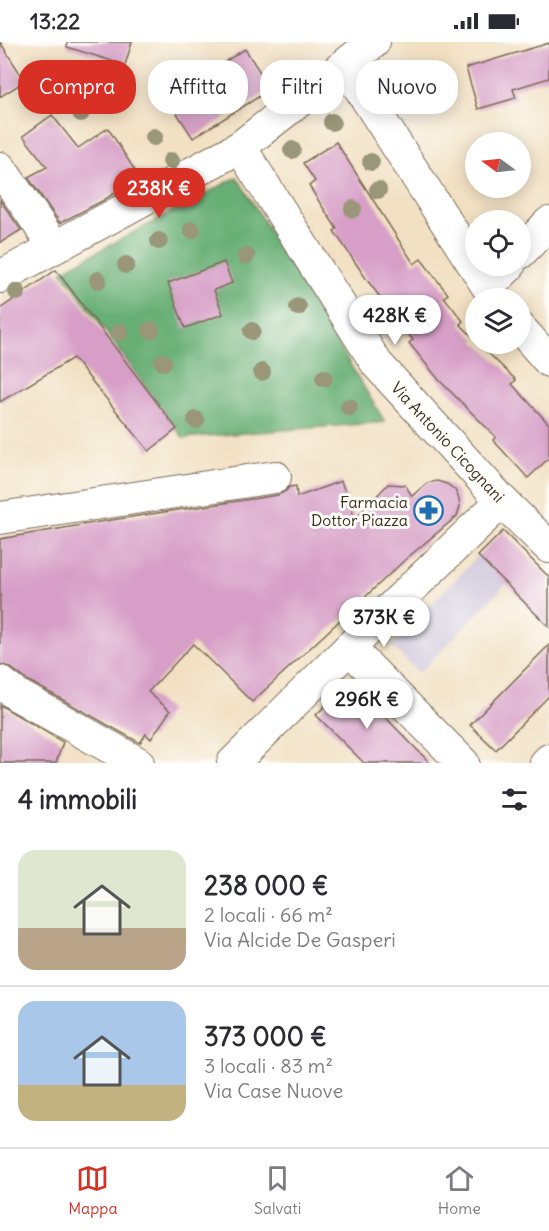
<!DOCTYPE html>
<html lang="it">
<meta charset="utf-8">
<style>
:root{--surface:#fff;--page:#f2f2f3;--text:#2b2b33;--muted:#7c7c81;--line:#e1e1e2;--accent:#d93025}
body{margin:0;font-family:Delius,sans-serif;background:var(--page);color:var(--text);height:100vh;display:flex;flex-direction:column;font-size:22px;white-space:nowrap}
*{box-sizing:border-box;margin:0}
p{font-size:20px;color:var(--muted)}
.icon{flex:none;width:33px;height:33px;fill:none;stroke:currentColor;stroke-width:2;stroke-linecap:round;stroke-linejoin:round}
.map{position:relative;height:721px;overflow:hidden}
.panel{display:flex;flex-direction:column;background:var(--surface);flex:1}
.panel>*{flex:none}
.top-card{position:absolute;left:18px;top:18px;width:513px;height:54px;display:flex;gap:12px}
.needle{width:39px;rotate:285deg}
.buttons{position:absolute;left:465px;top:90px;display:grid;gap:12px}
.buttons a{display:grid;place-items:center;width:66px;height:66px;border-radius:50%;background:var(--surface);box-shadow:0 3px 15px #0003;font-size:30px}
.price{position:absolute;translate:-50% -51px;padding:0 14px;border-radius:21px;background:#fff;color:#222;font-size:20px;line-height:39px;filter:drop-shadow(0 2px 3px #0008)}
.price::after{content:'';position:absolute;left:50%;top:36px;width:18px;height:14px;margin-left:-9px;background:inherit;clip-path:polygon(0 0,100% 0,50% 100%)}
.price.on{background:var(--accent);color:#fff}
ul{padding:0;list-style:none}
li{display:flex;align-items:center;gap:18px;height:150px;padding:0 18px}
li+li{border-top:2px solid var(--line)}
li span{display:grid;place-items:center;flex:none;width:168px;height:120px;border-radius:18px;color:#555}
li>.icon{margin-inline-start:auto}
span .icon{width:72px;height:72px;fill:#fffc;stroke-width:1}
li b{font-size:26px}
h2{display:flex;justify-content:space-between;align-items:center;height:72px;padding:0 18px;font-size:26px}
.chip{padding:0 21px;border-radius:24px;background:var(--surface);box-shadow:0 3px 15px #0003;font-size:21px;line-height:54px}
.chip.on{background:var(--accent);color:#fff}
.status{display:flex;justify-content:space-between;align-items:center;height:42px;padding:0 30px;background:var(--surface);direction:ltr}
.status svg{height:16px;fill:currentColor}
.menu{display:flex;justify-content:space-around;align-items:center;height:84px;border-top:2px solid var(--line);background:var(--surface);font-size:16px;color:var(--muted)}
.menu a{display:grid;justify-items:center;gap:3px}
.menu .on{color:var(--accent)}
.map>svg:first-child{display:block}
.industrial{fill:#c8c0d8}
.forest{fill:#68af75;stroke:#526c4a;stroke-width:1.5}
.building{fill:#d79fc7}
.lines{fill:none;stroke-linecap:round;stroke-linejoin:round}
.minor-casing{stroke:#7b6a57;stroke-width:34}
.minor{stroke:#fff;stroke-width:32}
.tree{fill:#999679}
.labels{text-anchor:middle;dominant-baseline:central;stroke-width:6;stroke-linejoin:round;paint-order:stroke}
.street-label{font-size:16px;fill:#3b2a1e;stroke:#fdfcf7}
.poi-label{font-size:16px;fill:#3b2a1e;stroke:#fdfcf7;text-anchor:end}
</style>
<div class="status"><b>13:22</b><svg viewBox="0 0 49 12"><path d="M0 12V9h3v3zM5 12V6h3v6zM10 12V3h3v9zM15 12V0h3v12zM26 1h20v11H26zM47 4h2v5h-2z"/></svg></div>
<div class="map">
<svg width="549" height="721" viewBox="0 0 549 721">
<rect width="100%" height="100%" fill="#fdfcf7"/>
<filter id="ink" filterUnits="userSpaceOnUse"><feTurbulence type="fractalNoise" baseFrequency=".0167" numOctaves="2"/><feDisplacementMap in="SourceGraphic" scale="12" xChannelSelector="R" yChannelSelector="G"/><feConvolveMatrix kernelMatrix="1 2 1 2 8 2 1 2 1" color-interpolation-filters="sRGB"/></filter>
<filter id="wash" filterUnits="userSpaceOnUse"><feTurbulence type="fractalNoise" baseFrequency=".008" numOctaves="4" result="noise"/><feDisplacementMap in="SourceGraphic" scale="24" xChannelSelector="R" yChannelSelector="G"/><feGaussianBlur stdDeviation="1.35" result="paint"/><feColorMatrix in="noise" values="0 0 0 0 0 0 0 0 0 0 0 0 0 0 0 0 0 1.4 0 .05"/><feComposite in="paint" operator="in"/></filter>
<g filter="url(#wash)">
<rect width="100%" height="100%" fill="#f2e0c2"/>
<polygon class="industrial" points="478,514 506,542 419,631 391,604"/>
<polygon class="forest" points="237,135 385,380 183,396 62,229"/>
<g id="blocks">
<g class="building">
<polygon points="0,0 25,39 0,55"/>
<polygon points="67,0 132,0 125,23 67,5"/>
<polygon points="549,1 549,36 513,47 516,56 478,67 466,26"/>
<polygon points="245,7 271,47 193,96 167,56"/>
<polygon points="52,73 78,106 108,86 139,135 104,158 60,181 28,135 47,125 23,94"/>
<polygon points="336,100 414,222 421,217 448,252 444,255 463,279 460,282 476,298 476,302 479,302 516,338 512,342 549,382 549,416 528,436 493,398 496,395 439,338 409,301 413,298 367,238 334,189 337,187 309,144 315,139 303,121"/>
<polygon points="0,158 21,188 0,201"/>
<polygon points="224,220 232,241 214,248 223,272 185,286 168,241"/>
<polygon points="56,228 177,387 149,409 73,316 0,360 0,267"/>
<polygon points="341,439 355,477 388,442 405,443 412,454 427,441 437,439 447,442 455,448 459,457 460,465 457,474 407,516 252,660 193,602 148,650 170,669 151,697 146,692 140,701 27,638 11,626 0,622 0,497 105,479 278,453 286,449 289,445 296,444 297,455"/>
<polygon points="503,489 549,535 549,585 478,514"/>
<polygon points="549,603 549,654 496,708 470,683"/>
<polygon points="350,639 430,721 364,721 316,673"/>
<polygon points="0,663 63,700 56,721 0,721"/>
</g>
</g>
</g>
<g filter="url(#ink)">
<use href="#blocks" fill-opacity="0" stroke="#7b6a57" stroke-width="1.5"/>
<g class="lines">
<defs>
<g id="minor">
<polyline points="345,23 488,245 509,224"/>
<polyline points="240,105 377,322 502,459 549,505"/>
<polyline points="0,126 54,204"/>
<polyline points="520,211 549,181"/>
<polyline points="0,235 240,105 374,0"/>
<polyline points="520,286 549,319"/>
<polyline points="0,476 275,435"/>
<polyline points="349,606 463,721"/>
<polyline points="0,640 17,653 138,721"/>
<polyline points="233,721 349,606 502,459"/>
<polyline points="546,721 549,718"/>
</g>
</defs>
<use href="#minor" class="minor-casing"/>
<use href="#minor" class="minor"/>
</g>
<g class="tree">
<circle cx="56" cy="34" r="9"/>
<circle cx="81" cy="71" r="9"/>
<circle cx="332" cy="80" r="9"/>
<circle cx="154" cy="95" r="9"/>
<circle cx="292" cy="108" r="9"/>
<circle cx="171" cy="119" r="9"/>
<circle cx="371" cy="120" r="9"/>
<circle cx="378" cy="148" r="9"/>
<circle cx="353" cy="167" r="9"/>
<circle cx="192" cy="188" r="9"/>
<circle cx="159" cy="199" r="9"/>
<circle cx="246" cy="214" r="9"/>
<circle cx="126" cy="223" r="9"/>
<circle cx="98" cy="238" r="9"/>
<circle cx="17" cy="250" r="9"/>
<circle cx="298" cy="265" r="9"/>
<circle cx="151" cy="288" r="9"/>
<circle cx="252" cy="289" r="9"/>
<circle cx="120" cy="290" r="9"/>
<circle cx="163" cy="320" r="9"/>
<circle cx="262" cy="330" r="9"/>
<circle cx="324" cy="336" r="9"/>
<circle cx="349" cy="365" r="9"/>
<circle cx="196" cy="378" r="9"/>
</g>
</g>
<defs>
<symbol id="pharmacy-ring" viewBox="-11 -11 22 22"><circle r="9.5" fill="#fdfcf7" stroke="#1f6fb2" stroke-width="1.5"/><path d="M-2-6h4v4h4v4h-4v4h-4v-4h-4v-4h4Z" fill="#1f6fb2"/></symbol>
</defs>
<g fill-rule="evenodd">
<use href="#pharmacy-ring" x="412" y="452" width="33" height="33"/>
</g>
<g class="labels">
<g class="street-label">
<text transform="translate(448 400) rotate(47)">Via Antonio Cicognani</text>
</g>
<g class="poi-label">
<text x="408" y="460">Farmacia<tspan x="408" dy="18">Dottor Piazza</tspan></text>
</g>
</g>
</svg>
<div class="buttons">
<a><svg class="needle" viewBox="-14 -14 28 28"><path d="M0-13l5 13h-10z" fill="#e53935"/><path d="M0 13l5-13h-10z" fill="#7c7c81"/></svg></a>
<a><svg class="icon" aria-label="locate" viewBox="0 0 24 24"><circle cx="12" cy="12" r="6"/><path d="M12 2v4M12 18v4M2 12h4M18 12h4"/></svg></a>
<a><svg class="icon" aria-label="layers" viewBox="0 0 24 24"><path d="M12 4l9 5-9 5-9-5zM3 14l9 5 9-5"/></svg></a>
</div>
<b class="price on" style="left:159px;top:177px">238K €</b>
<b class="price" style="left:395px;top:304px">428K €</b>
<b class="price" style="left:384px;top:606px">373K €</b>
<b class="price" style="left:367px;top:688px">296K €</b>
<div class="top-card">
<a class="chip on">Compra</a>
<a class="chip">Affitta</a>
<a class="chip">Filtri</a>
<a class="chip">Nuovo</a>
</div>
</div>
<section class="panel">
<h2>4 immobili<svg class="icon" aria-label="filters" viewBox="0 0 24 24"><path d="M4 7h16M4 17h16"/><circle cx="9" cy="7" r="2"/><circle cx="15" cy="17" r="2"/></svg></h2>
<ul>
<li><span style="background:linear-gradient(#dfe7d0 65%,#b9a48a 0)"><svg class="icon" aria-label="home" viewBox="0 0 24 24"><path d="M3 11l9-7 9 7M6 9v11h12V9"/></svg></span><div><b>238 000 €</b><p>2 locali · 66 m²</p><p>Via Alcide De Gasperi</p></div></li>
<li><span style="background:linear-gradient(#a9c7e8 70%,#c2b280 0)"><svg class="icon" aria-label="home" viewBox="0 0 24 24"><path d="M3 11l9-7 9 7M6 9v11h12V9"/></svg></span><div><b>373 000 €</b><p>3 locali · 83 m²</p><p>Via Case Nuove</p></div></li>
</ul>
</section>
<nav class="menu">
<a class="on"><svg class="icon" aria-label="map" viewBox="0 0 24 24"><path d="M3 6l6-2 6 2 6-2v14l-6 2-6-2-6 2zM9 4v14M15 6v14"/></svg>Mappa</a>
<a><svg class="icon" aria-label="saved" viewBox="0 0 24 24"><path d="M7 4h10v16l-5-4-5 4z"/></svg>Salvati</a>
<a><svg class="icon" aria-label="home" viewBox="0 0 24 24"><path d="M3 11l9-7 9 7M6 9v11h12V9"/></svg>Home</a>
</nav>
